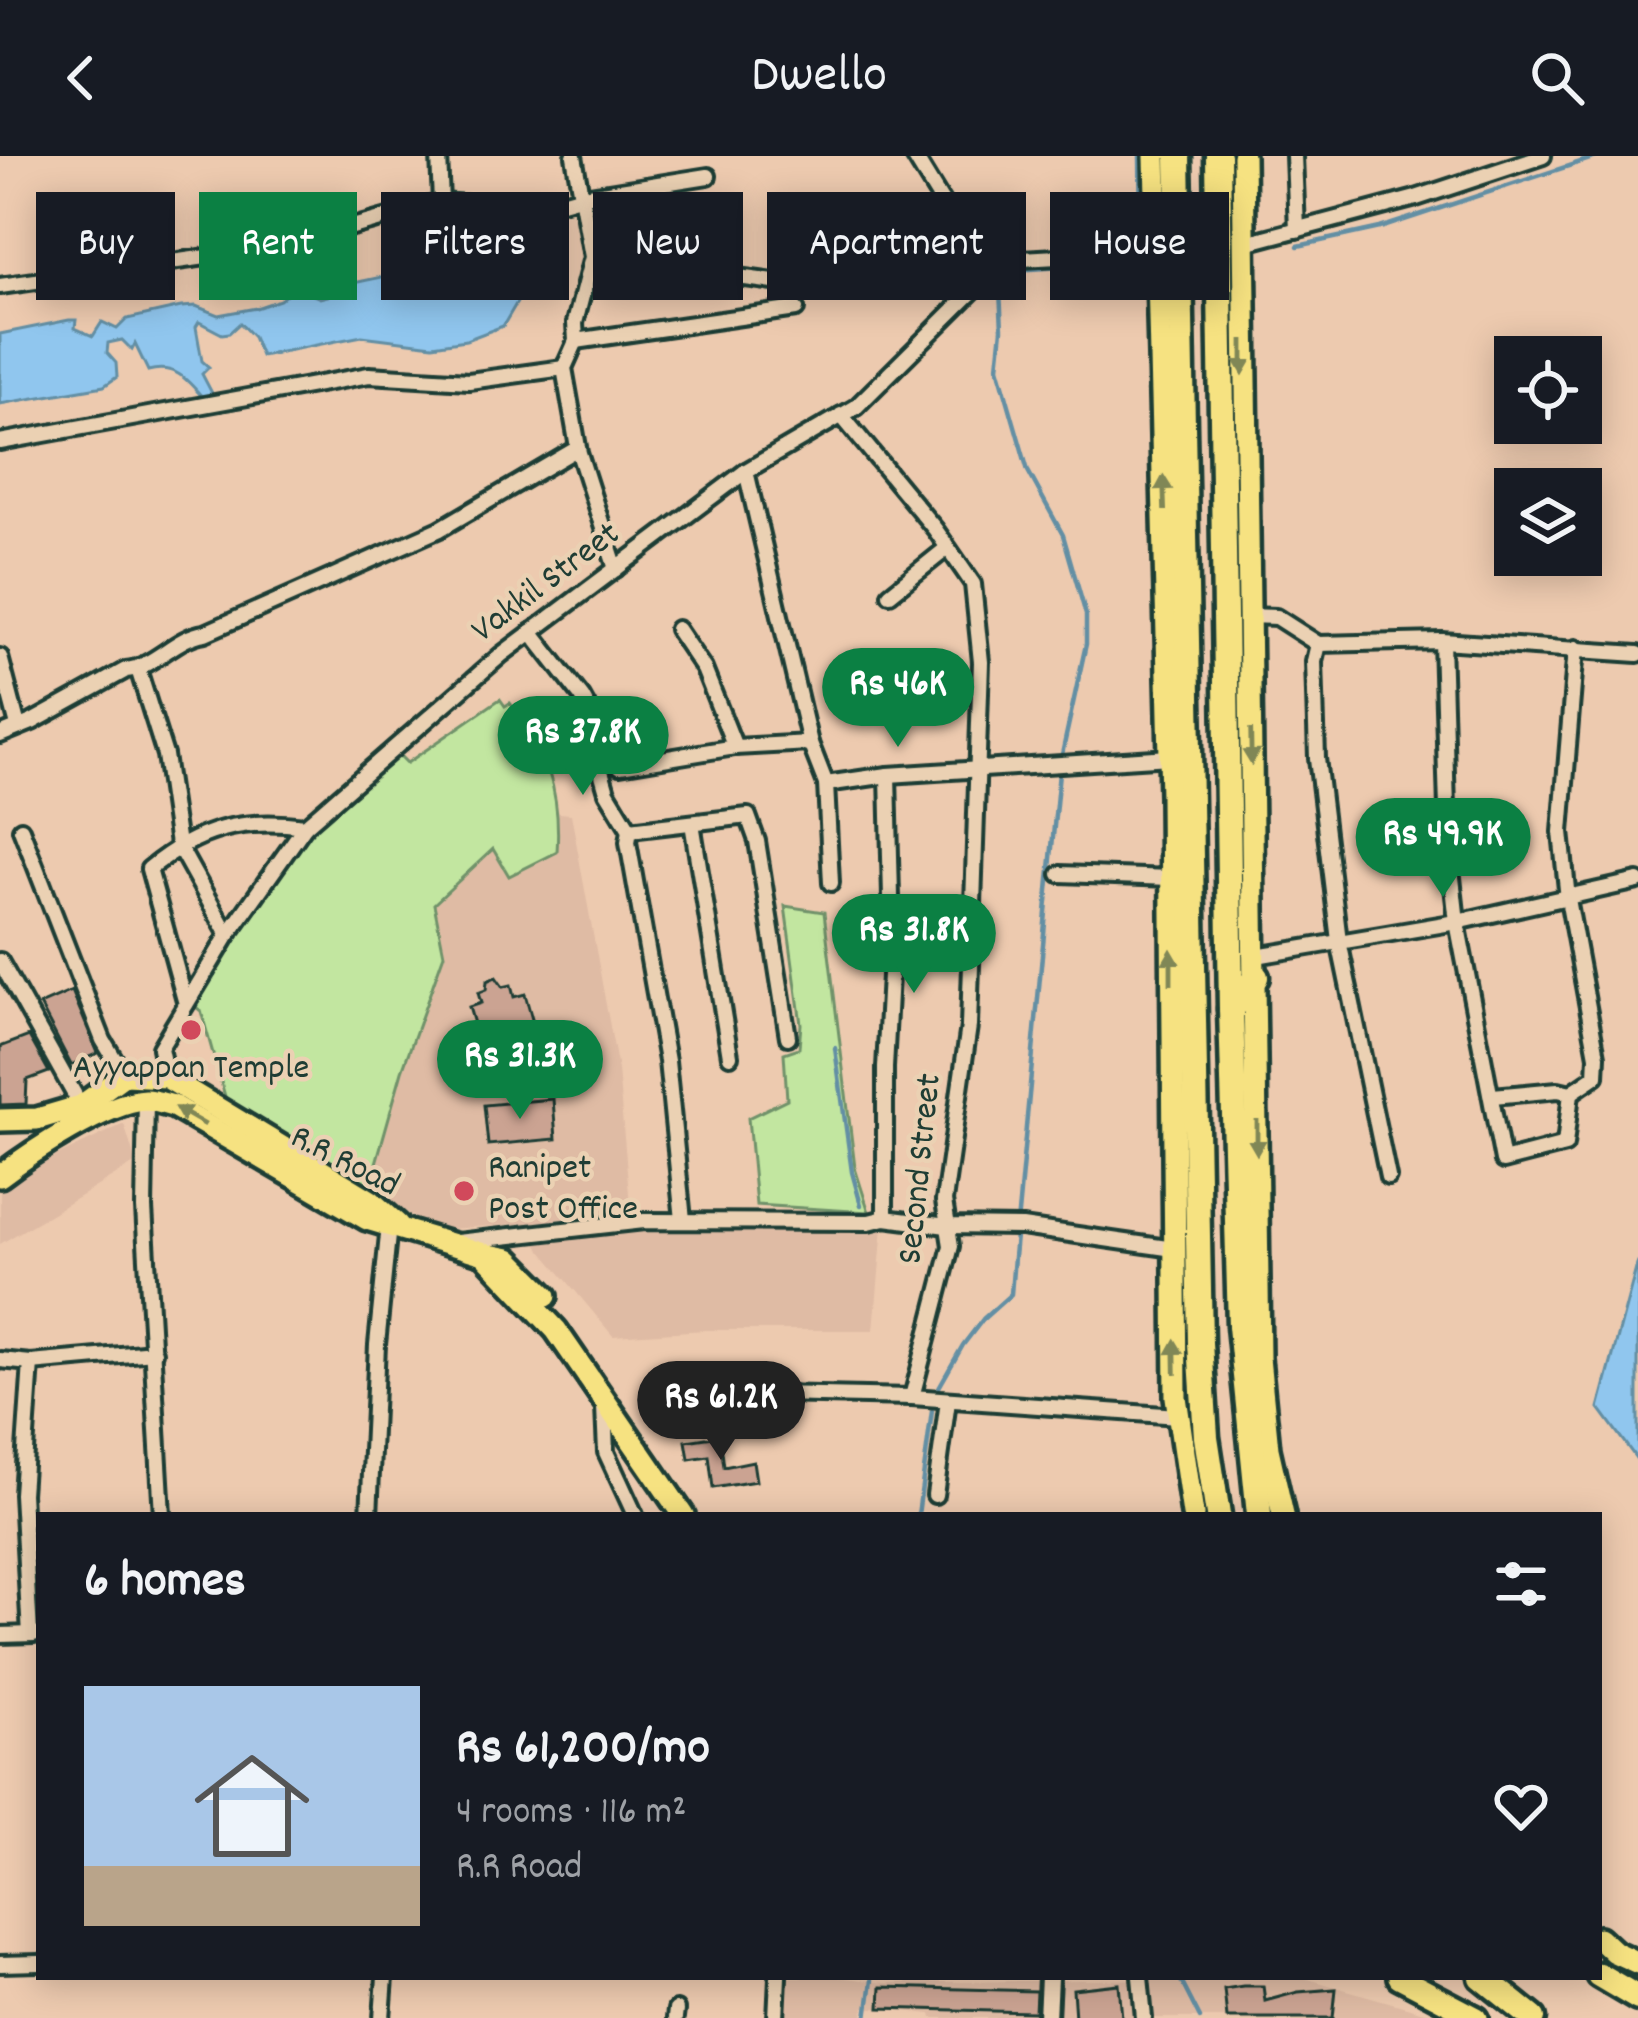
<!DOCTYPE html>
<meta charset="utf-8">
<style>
:root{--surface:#171b24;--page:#242831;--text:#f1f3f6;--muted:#9ea1a6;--line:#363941;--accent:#0b8043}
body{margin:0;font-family:Dekko,sans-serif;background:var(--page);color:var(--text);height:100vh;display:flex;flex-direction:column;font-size:45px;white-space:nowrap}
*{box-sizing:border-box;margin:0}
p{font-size:39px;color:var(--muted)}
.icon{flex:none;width:66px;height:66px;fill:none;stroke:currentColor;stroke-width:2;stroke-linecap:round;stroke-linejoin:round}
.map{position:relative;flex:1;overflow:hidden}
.details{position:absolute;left:36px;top:1356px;width:1566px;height:468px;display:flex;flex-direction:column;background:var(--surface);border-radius:0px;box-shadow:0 6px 30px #0003}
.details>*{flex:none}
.guide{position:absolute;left:36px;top:36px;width:1566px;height:108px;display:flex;gap:24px}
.tools{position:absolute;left:1494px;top:180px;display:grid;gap:24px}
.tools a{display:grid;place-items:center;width:108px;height:108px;border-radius:0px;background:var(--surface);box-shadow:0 6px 30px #0003;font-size:60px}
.price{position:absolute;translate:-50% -102px;padding:0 27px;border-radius:42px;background:var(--accent);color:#fff;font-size:39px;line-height:78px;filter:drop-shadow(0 3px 6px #0008)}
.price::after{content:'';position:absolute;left:50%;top:72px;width:36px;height:27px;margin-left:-18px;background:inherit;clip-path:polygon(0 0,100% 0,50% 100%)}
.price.current{background:#222;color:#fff}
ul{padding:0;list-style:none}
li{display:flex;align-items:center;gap:36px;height:300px;padding:0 48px}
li+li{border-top:3px solid var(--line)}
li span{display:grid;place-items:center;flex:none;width:336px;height:240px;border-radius:0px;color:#555}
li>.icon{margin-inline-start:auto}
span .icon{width:144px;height:144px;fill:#fffc;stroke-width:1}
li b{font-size:51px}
h2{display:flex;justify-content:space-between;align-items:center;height:144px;padding:0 48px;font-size:51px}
.pill{padding:0 42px;border-radius:0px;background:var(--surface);box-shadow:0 6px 30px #0003;font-size:42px;line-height:108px}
.pill.current{background:var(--accent);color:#fff}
header{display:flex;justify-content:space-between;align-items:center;height:156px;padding:0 48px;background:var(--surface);font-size:54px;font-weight:600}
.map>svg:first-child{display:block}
.built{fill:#dfbba4}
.green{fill:#c2e6a0;stroke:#70926a;stroke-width:3}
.water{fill:#90c6ee;stroke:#638fa4;stroke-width:3}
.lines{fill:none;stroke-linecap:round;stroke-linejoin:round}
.stream{stroke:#638fa4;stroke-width:4.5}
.building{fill:#cba392;stroke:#1f3d34;stroke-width:3}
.minor-casing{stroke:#1f3d34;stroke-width:22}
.tertiary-casing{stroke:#1f3d34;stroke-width:26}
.primary-casing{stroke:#1f3d34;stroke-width:30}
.trunk-casing{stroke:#1f3d34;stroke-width:33}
.minor{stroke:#ebd1b3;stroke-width:14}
.tertiary{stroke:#ebd1b3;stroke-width:16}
.primary{stroke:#f6e281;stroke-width:21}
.trunk{stroke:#f6e281;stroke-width:24}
.oneway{fill:#808757}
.poi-dot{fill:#d1495b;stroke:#ebd1b3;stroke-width:4.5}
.labels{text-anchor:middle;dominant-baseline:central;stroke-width:9;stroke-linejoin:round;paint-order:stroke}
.street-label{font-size:36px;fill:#1f3d34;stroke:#ebd1b3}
.poi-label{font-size:36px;fill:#1f3d34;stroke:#ebd1b3}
</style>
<header><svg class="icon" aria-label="back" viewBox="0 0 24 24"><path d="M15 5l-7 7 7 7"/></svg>Dwello<svg class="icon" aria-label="search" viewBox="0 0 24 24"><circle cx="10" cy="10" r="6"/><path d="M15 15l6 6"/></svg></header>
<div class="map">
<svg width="1638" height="1862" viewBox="0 0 1638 1862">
<rect width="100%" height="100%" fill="#edcaaf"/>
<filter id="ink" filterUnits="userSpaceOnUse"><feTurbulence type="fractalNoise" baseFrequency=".00833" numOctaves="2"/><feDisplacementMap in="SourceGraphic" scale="24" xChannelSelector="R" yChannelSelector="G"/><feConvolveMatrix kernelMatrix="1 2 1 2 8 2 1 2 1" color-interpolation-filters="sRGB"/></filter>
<g filter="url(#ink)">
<g class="built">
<polygon points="500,543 505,550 510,547 539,584 559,657 571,658 618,914 631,1060 435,1074 226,944 201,855 189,846 399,599 407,607"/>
<polygon points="124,968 136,1007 0,1088 0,1027"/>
<polygon points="733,1066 883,1070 874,1174 705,1174 613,1180 536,1088 647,1070"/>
<polygon points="781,1821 837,1821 886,1827 1301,1821 1445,1862 932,1862 931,1858 865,1851 862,1862 776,1862"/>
</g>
<g class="green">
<path d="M500,543l5,7 5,-3c37,48 51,88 47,149l-48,24 -16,-27 -59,55 10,50 -42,117 -33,117 -143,-88 -25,-89 -12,-9 59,-90 78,-100 73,-57 8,8z"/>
<polygon points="785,750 824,756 855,1012 869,1056 756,1049 748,962 787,943 784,897 799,892 801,868"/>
</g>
<g class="water">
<path d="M444,108l12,14 37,-12 20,-1 10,27 -20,34 -37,14 -33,5 -71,-9 -101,20 -8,-19 -13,-14 -11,10 -7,1 -23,-12 -3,5 6,34 7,6 -7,7 11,21 -9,4c-17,-20 -29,-35 -56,-28l-13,-27 -3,6 -10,-10 -14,3 -1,10 9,10 1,14 -13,9 -104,18v-70l69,-14h7l-1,8 18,8 9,-14 15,7 10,-10 54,-12 15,-1 22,9 38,-7 24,-8 11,-10 -1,-5 30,13 8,-2 6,-9z"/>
<polygon points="1638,1105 1638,1305 1599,1252"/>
</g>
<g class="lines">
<g class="stream">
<polyline points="1111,89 1141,77 1140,0"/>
<polyline points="1298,90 1380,72 1599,0"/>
<polyline points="1061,603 1086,488 1086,459 1063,379 1028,315 998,211 1002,173 999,115 1112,108 1129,110"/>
<polyline points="835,892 852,1016 861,1049"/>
<polyline points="938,1233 963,1189 983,1163 1011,1138 1014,1101 1059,616"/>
<polyline points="918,1359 932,1255"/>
<polyline points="1179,1821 1200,1862"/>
<polyline points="867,1862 872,1824"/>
</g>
</g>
<g class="building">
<polygon points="496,821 503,831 511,829 514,841 525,838 533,867 521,870 523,878 515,880 512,903 499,884 491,886 488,875 477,878 469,851 481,847 478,837 486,834 487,825"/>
<polygon points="72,835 98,897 71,909 40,849"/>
<polygon points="29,880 49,916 27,924 26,948 0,949 0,891"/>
<polygon points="553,943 556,983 488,989 484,949"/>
<polygon points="720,1280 724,1311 753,1305 756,1325 713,1332 709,1300 689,1303 686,1285"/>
<polygon points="1119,1828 1122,1862 1075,1862 1073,1833"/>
<polygon points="1243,1830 1263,1830 1265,1845 1298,1836 1336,1833 1333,1862 1227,1862 1224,1833"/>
<polygon points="881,1831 1036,1835 1035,1856 880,1852"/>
</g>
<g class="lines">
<defs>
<g id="minor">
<polyline points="439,0 441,46"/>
<polyline points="574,0 592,101 575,167 576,185 564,212 579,297 616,413"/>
<polyline points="914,0 972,95"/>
<polyline points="1294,0 1297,74"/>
<polyline points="1242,88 1416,42 1543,0"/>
<polyline points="592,101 803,130 972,95 1004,104 1093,99 1162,103"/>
<polyline points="0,130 285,90 441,46 537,53 583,40 708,20"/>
<polyline points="576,185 796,153"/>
<polyline points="841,259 935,373 973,428 981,506 969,870 944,1045 951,1090 912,1241"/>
<polyline points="0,286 369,219 469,225 564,212"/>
<polyline points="746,315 810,587 826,628 831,727"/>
<polyline points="890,438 946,393"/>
<polyline points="1248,460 1276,461 1318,488 1442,485 1638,498"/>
<polyline points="677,473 704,513 735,591"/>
<polyline points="531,476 582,541 620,610 735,591 810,587"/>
<polyline points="1442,485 1448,686 1457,766 1503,1005 1565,989 1571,937"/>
<polyline points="1318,488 1314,505 1317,602 1339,785 1388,1021"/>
<polyline points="0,501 18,570"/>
<polyline points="138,513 165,599 178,689 228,779"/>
<path d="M0,579l32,-13 94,-52c29,-3 49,-33 79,-37l235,-104 138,-81"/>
<polyline points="592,584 607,636 630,674 628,686 667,905 683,1064"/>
<polyline points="826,628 888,619 1170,601"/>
<polyline points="692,667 730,900"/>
<polyline points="21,673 103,884 124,919"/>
<polyline points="630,674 748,660 757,685 788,881"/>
<polyline points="1060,718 1171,722"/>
<polyline points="1256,800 1457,766 1638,725"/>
<polyline points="0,805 81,950"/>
<path d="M186,848l-37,-135c50,-41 93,-51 156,-43"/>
<polyline points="166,921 160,892 169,877 228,779 305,670 501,499 746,315 856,251 1004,104"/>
<polyline points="1493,940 1558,934 1571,937 1596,920 1597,900 1568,743 1561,676 1576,492"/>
<polyline points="146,944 144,1052 162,1359"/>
<polyline points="885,1062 885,912 892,782 888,619"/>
<polyline points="457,1086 644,1065 869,1066 885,1062 947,1070 1022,1071 1174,1093"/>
<polyline points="0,1204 31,1207 154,1196"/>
<polyline points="775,1238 912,1241 1178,1260"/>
<polyline points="604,1251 606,1296 635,1359"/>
<polyline points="935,1339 948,1245"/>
<polyline points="369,1359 377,1189 389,1069"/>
<polyline points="30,1478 22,1338 31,1207"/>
<polyline points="0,1479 34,1478"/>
<polyline points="0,1808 39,1807"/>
<polyline points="1140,1821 1144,1862"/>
<polyline points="382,1862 385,1821"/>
<polyline points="675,1862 676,1854"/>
<polyline points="776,1862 778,1821"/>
</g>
<polyline id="tertiary" points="1047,1862 1049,1821"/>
<g id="primary">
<polyline points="1155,0 1171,640 1176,1241 1193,1359"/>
<polyline points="1243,0 1259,1202 1268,1293 1283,1359"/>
<polyline points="0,964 37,963 81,950 124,919 166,921 371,1045 398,1069"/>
<path d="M0,1020c30,-23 107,-74 145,-76 9,0 19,4 28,6l194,113 117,35 72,76 127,185"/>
<polyline points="484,1098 509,1103 546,1140"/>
<polyline points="1599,1782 1614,1796 1638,1807"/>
<polyline points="1399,1821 1477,1862"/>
</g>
<g id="trunk">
<polyline points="1178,0 1200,1187 1206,1281 1218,1359"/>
<polyline points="1218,0 1231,853 1240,1170 1259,1359"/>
<polyline points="1231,853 1256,821"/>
<polyline points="1599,1819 1638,1842"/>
<polyline points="1482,1821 1533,1862"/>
</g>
</defs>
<use href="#minor" class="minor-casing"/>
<use href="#tertiary" class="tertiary-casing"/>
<use href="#primary" class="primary-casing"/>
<use href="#trunk" class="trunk-casing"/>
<use href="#minor" class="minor"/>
<use href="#tertiary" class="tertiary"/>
<use href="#primary" class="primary"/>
<use href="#trunk" class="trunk"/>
</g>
<defs><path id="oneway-solid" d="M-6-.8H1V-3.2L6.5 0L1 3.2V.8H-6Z" transform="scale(3)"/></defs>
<g class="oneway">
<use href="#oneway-solid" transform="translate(1243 201) rotate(90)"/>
<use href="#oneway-solid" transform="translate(1164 337) rotate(-92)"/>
<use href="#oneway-solid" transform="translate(1251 591) rotate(89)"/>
<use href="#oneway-solid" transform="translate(1171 811) rotate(-90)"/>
<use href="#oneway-solid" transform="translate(190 960) rotate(-150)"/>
<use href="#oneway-solid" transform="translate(1257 981) rotate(90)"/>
<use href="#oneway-solid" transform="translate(1175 1201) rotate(-91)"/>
</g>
</g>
<g class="poi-dot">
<circle cx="191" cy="874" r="12"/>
<circle cx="464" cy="1035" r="12"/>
</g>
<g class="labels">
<g class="street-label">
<text transform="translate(547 428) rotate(-37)">Vakkil Street</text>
<text transform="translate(344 1007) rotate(27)">R.R Road</text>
<text transform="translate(922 1013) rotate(-84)">Second Street</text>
</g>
<g class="poi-label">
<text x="191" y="914">Ayyappan Temple</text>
<text x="488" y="1014" text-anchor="start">Ranipet<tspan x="488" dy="41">Post Office</tspan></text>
</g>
</g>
</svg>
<div class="tools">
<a><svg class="icon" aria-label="locate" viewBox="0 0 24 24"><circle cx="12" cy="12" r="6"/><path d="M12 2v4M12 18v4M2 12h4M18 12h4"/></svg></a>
<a><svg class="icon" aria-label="layers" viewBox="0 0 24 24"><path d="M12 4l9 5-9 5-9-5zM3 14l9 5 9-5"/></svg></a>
</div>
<b class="price" style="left:898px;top:594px">Rs 46K</b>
<b class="price" style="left:583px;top:642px">Rs 37.8K</b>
<b class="price" style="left:1443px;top:744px">Rs 49.9K</b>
<b class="price" style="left:914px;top:840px">Rs 31.8K</b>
<b class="price" style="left:520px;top:966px">Rs 31.3K</b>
<b class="price current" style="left:721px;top:1307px">Rs 61.2K</b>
<div class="guide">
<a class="pill">Buy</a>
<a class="pill current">Rent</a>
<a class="pill">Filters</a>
<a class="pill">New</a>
<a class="pill">Apartment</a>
<a class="pill">House</a>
</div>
<section class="details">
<h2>6 homes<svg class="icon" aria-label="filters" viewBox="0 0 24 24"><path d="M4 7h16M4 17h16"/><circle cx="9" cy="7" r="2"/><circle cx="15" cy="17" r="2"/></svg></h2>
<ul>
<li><span style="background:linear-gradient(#a9c7e8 75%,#b9a48a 0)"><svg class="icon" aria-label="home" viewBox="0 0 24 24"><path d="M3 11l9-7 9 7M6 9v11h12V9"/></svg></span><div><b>Rs 61,200/mo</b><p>4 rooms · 116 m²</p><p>R.R Road</p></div><svg class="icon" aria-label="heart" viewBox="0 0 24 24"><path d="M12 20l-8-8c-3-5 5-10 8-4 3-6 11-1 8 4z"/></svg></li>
</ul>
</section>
</div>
